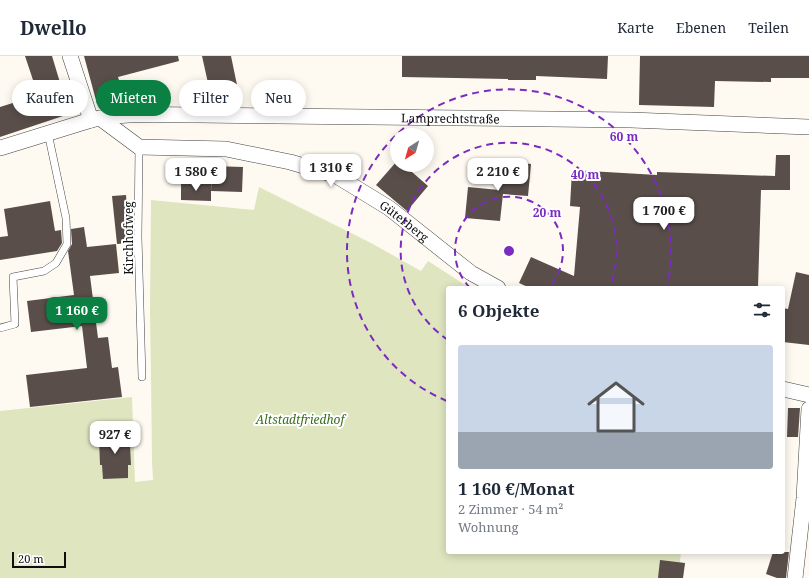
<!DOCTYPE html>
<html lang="de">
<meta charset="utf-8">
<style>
:root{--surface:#fff;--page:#f6f6f7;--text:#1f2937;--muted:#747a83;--line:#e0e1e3;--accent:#0b8043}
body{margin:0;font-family:"Noto Serif",serif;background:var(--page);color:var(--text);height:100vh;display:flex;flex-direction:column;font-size:15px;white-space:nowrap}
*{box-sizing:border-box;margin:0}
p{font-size:13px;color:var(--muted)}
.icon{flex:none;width:22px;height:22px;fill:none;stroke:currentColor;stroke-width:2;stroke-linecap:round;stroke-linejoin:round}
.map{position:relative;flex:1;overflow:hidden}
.panel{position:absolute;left:446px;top:230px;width:339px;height:268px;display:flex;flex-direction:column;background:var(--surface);border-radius:4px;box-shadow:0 2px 10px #0003}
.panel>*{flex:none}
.top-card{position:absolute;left:12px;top:24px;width:374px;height:36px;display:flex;gap:8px}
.needle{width:26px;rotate:217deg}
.buttons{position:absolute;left:390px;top:72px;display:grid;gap:8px}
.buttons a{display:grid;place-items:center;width:44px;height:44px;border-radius:50%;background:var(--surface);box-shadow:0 2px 10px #0003;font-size:20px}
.scale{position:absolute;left:12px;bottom:10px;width:54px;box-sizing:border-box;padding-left:4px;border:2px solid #0f0f0f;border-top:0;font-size:11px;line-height:14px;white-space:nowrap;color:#0f0f0f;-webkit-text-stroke:3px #fff;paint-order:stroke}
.price{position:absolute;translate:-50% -34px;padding:0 9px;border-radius:8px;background:#fff;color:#222;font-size:13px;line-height:26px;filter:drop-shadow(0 1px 2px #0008)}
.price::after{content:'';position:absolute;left:50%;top:24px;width:12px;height:9px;margin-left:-6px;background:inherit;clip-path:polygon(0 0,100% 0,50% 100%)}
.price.on{background:var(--accent);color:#fff}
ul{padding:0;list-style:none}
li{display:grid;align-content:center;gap:8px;height:212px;padding:0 12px}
li span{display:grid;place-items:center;height:124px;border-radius:4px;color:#555}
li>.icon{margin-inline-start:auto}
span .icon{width:72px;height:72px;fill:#fffc;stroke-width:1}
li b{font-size:17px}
h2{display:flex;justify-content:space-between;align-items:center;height:48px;padding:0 12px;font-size:17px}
.chip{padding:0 14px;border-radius:18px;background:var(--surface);box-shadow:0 2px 10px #0003;font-size:14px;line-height:36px}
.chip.on{background:var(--accent);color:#fff}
header{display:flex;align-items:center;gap:24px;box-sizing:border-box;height:56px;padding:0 20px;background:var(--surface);border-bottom:1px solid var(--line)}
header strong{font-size:19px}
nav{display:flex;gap:22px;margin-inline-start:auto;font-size:14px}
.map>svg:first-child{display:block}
.cemetery{fill:#dee5bf}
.building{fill:#594e4a}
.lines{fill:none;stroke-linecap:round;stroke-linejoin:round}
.lane-casing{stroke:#424242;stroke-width:8}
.street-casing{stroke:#424242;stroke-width:16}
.lane{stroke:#fff;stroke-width:7}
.street{stroke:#fff;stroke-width:15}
.ring{fill:none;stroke:#7b2cbf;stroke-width:2;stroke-dasharray:7 5}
.labels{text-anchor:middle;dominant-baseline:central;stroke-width:4;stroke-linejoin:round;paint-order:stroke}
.street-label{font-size:12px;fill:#0f0f0f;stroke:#fff}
.park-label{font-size:12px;font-style:italic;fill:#376f18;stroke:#fff}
.centre{fill:#7b2cbf;stroke:#fff;stroke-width:2}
.ring-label{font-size:12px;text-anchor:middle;font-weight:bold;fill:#7b2cbf;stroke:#fff;stroke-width:4;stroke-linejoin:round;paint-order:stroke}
</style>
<header>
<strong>Dwello</strong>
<nav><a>Karte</a><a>Ebenen</a><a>Teilen</a></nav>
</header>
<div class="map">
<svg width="809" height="522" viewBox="0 0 809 522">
<rect width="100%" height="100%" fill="#fffaf1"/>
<polygon class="cemetery" points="259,131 371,187 421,215 428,205 470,232 448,232 448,496 681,496 680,506 685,508 683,522 0,522 0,355 132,341 135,426 153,424 152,405 151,320 150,254 151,144 254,154"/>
<g class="building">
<polygon points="25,0 52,0 68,53 63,60 0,81 0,51 38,39"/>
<polygon points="84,0 178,0 179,5 118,21 124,41 97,48"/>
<polygon points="202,0 231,0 237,29 230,29 231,44 207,44 208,27"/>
<polygon points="402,0 608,0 607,23 536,20 536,24 508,24 508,23 402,21"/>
<polygon points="640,0 809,0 809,22 771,22 771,26 715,25 714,51 639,49"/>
<polygon points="776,99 790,99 790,134 761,134 758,232 530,232 519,227 531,201 574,220 580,151 570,150 572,114 657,119 657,116 775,120"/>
<polygon points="397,105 397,109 404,109 428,130 407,155 376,129"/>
<polygon points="502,105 531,108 528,140 503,138 500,165 465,162 468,131 499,134"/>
<polygon points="212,110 243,111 242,136 211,135"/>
<polygon points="181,127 211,128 211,145 181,144"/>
<polygon points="126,139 130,187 117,188 112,140"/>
<polygon points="50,145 55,175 61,174 62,187 57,195 0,204 0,181 8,180 4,153"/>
<polygon points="84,171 87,191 116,188 119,217 90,220 98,282 108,281 112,312 118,311 122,341 30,351 26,319 87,312 82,270 31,276 27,245 74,239 68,195 72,188 71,173"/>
<polygon points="796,216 809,219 809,289 783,286 783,252 788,253"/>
<polygon points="788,352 800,352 798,381 787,381"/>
<polygon points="103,376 127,376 127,389 130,389 131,409 128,409 128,422 103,423 102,409 100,409 99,382 103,382"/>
<polygon points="773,496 789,496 786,522 777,522 766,518"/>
<polygon points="660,504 685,507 683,522 658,522"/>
</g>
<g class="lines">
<defs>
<g id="lane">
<polyline points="139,91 138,181 142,321"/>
<polyline points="0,272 15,268 13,221 44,215 56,207 67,188 66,162 48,77"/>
</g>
<g id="street">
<polyline points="70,0 91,64"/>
<path id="s1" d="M100,62l39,29 87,2 64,13 45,13 54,33 82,65 27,15"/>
<path id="s2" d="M0,92l91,-28c34,-8 73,-5 108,-5l432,5 178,7"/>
<polyline points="783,333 809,339"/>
<polyline points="795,522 804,442 809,353"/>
</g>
</defs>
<use href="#lane" class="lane-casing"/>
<use href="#street" class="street-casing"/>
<use href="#lane" class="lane"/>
<use href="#street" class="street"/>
</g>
<g class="ring">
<path d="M470 232A54 54 0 1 1 548 232"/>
<path d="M448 284A108 108 0 1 1 610 232"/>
<path d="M447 345A162 162 0 1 1 667 231"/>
</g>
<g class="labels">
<g class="street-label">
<text stroke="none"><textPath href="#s2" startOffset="455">Lamprechtstraße</textPath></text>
<text stroke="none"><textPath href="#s1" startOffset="331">Güterberg</textPath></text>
<text transform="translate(128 182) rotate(-90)">Kirchhofweg</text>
</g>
<g class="park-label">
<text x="300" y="363">Altstadtfriedhof</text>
</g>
</g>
<circle cx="509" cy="195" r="6" class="centre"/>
<g class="ring-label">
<text x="624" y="85">60 m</text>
<text x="585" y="123">40 m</text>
<text x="547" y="161">20 m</text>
</g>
</svg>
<div class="buttons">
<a><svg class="needle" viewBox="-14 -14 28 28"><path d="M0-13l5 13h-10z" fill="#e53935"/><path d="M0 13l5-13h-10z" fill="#747a83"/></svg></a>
</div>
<div class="scale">20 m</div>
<b class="price" style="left:331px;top:132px">1 310 €</b>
<b class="price" style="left:196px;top:136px">1 580 €</b>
<b class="price" style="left:498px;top:136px">2 210 €</b>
<b class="price" style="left:664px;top:175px">1 700 €</b>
<b class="price on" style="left:77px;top:275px">1 160 €</b>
<b class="price" style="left:115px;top:399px">927 €</b>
<div class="top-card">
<a class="chip">Kaufen</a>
<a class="chip on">Mieten</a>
<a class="chip">Filter</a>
<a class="chip">Neu</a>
</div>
<section class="panel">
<h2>6 Objekte<svg class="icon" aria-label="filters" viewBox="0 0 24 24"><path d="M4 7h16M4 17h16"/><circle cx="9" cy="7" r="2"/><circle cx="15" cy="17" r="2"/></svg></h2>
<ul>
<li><span style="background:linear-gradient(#c9d6e8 70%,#9aa5b1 0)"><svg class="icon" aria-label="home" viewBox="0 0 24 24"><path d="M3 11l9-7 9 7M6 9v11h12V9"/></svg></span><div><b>1 160 €/Monat</b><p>2 Zimmer · 54 m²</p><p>Wohnung</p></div></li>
</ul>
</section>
</div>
